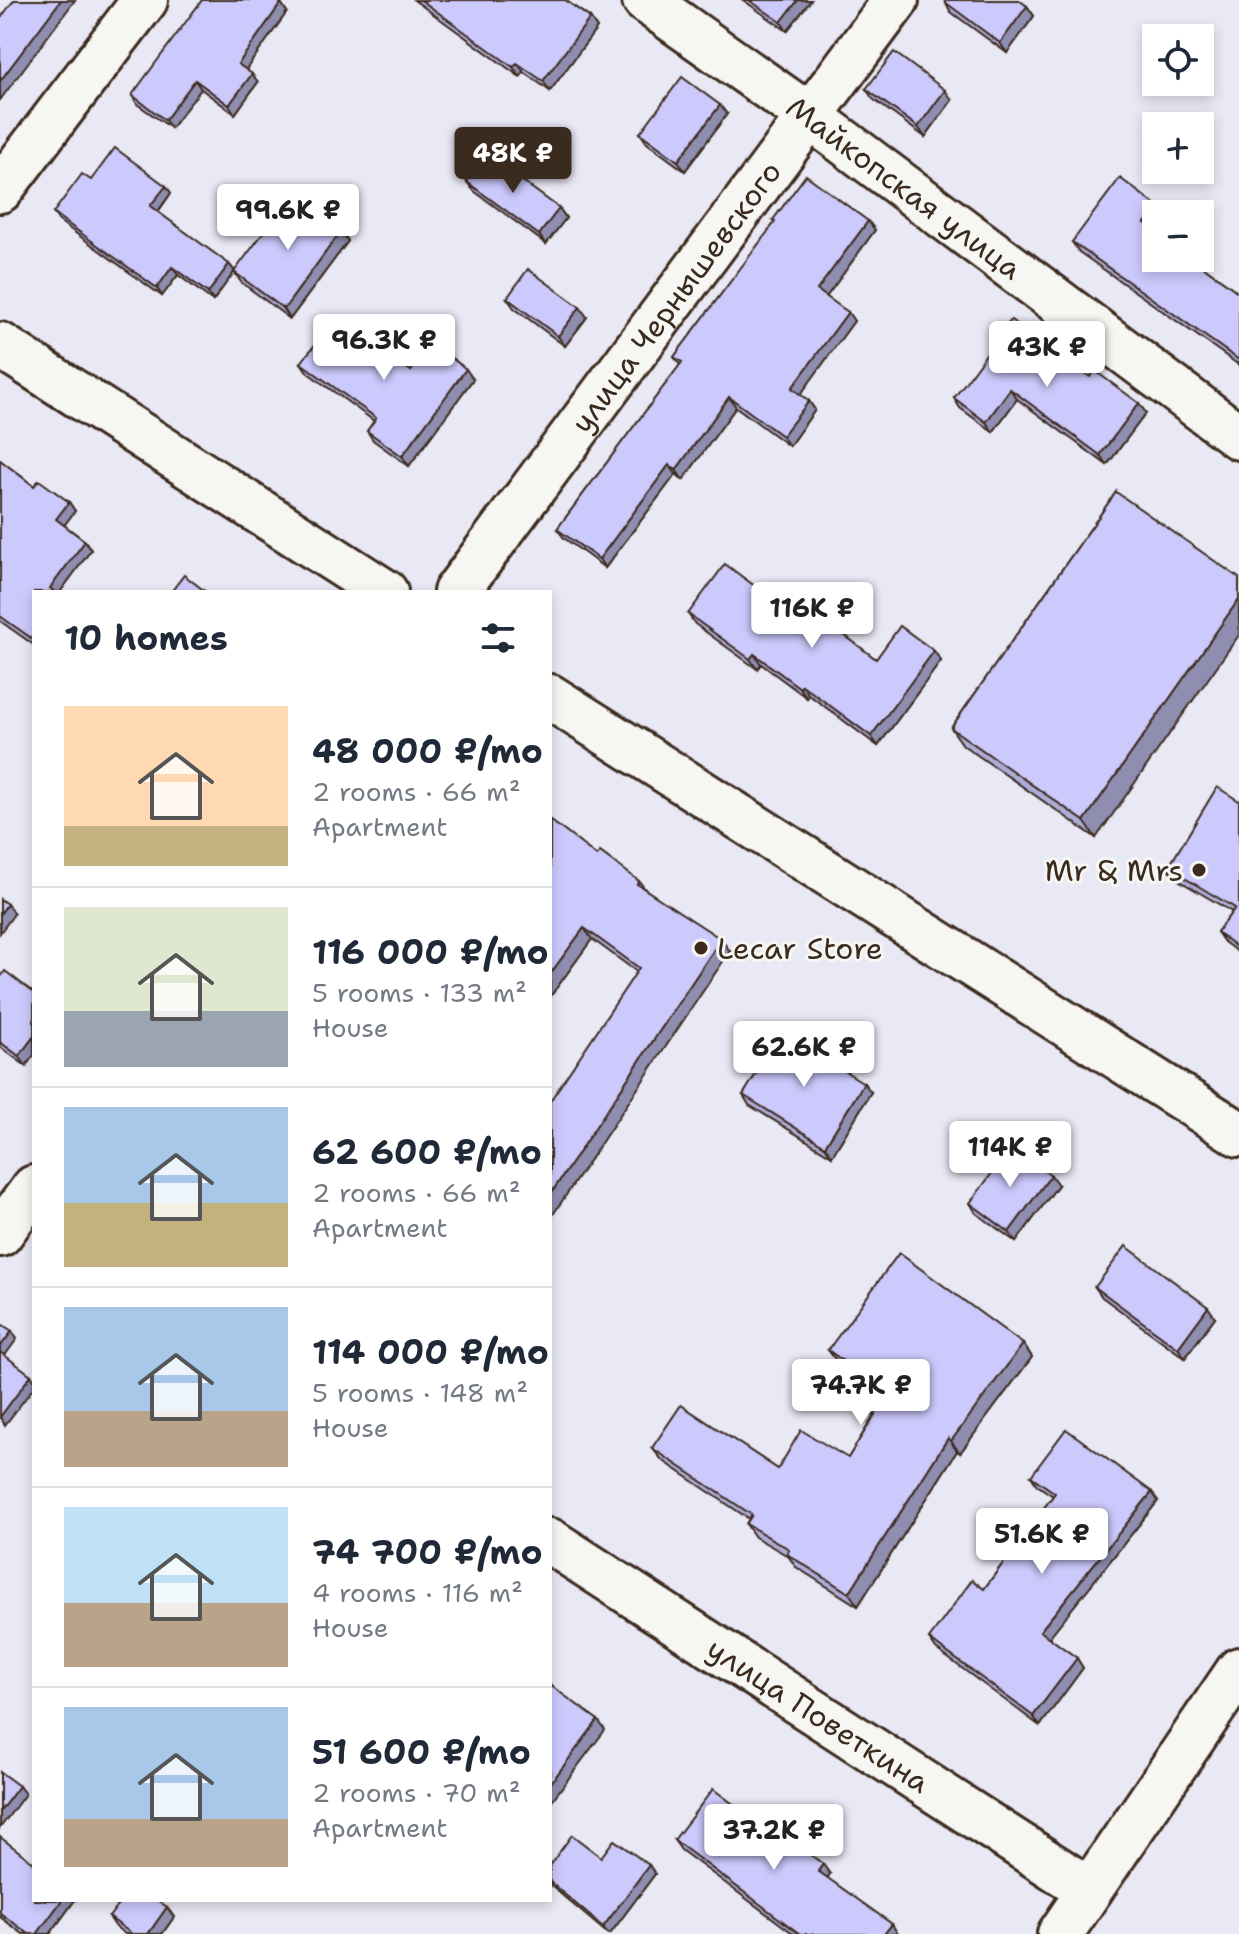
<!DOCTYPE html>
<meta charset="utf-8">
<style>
:root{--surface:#fff;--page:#f6f6f7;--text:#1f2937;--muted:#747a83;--line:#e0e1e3;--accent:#3b2a1e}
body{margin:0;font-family:"Shantell Sans",sans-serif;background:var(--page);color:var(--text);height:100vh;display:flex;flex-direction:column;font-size:30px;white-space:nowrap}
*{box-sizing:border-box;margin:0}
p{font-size:26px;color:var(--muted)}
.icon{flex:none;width:44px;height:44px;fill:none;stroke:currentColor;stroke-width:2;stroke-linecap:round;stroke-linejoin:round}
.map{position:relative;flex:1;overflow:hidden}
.panel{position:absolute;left:32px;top:590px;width:520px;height:1312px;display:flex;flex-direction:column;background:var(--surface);border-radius:0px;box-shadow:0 4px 12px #0003}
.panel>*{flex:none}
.fabs{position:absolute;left:1142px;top:24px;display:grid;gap:16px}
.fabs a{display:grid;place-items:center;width:72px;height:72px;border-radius:0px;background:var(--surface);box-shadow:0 4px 12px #0003;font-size:40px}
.price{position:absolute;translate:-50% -68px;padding:0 18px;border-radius:8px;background:#fff;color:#222;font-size:26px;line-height:52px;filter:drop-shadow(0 2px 4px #0008)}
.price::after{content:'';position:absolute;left:50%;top:48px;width:24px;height:18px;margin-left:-12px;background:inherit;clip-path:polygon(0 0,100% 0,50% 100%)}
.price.selected{background:var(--accent);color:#fff}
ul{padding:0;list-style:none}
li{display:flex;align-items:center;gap:24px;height:200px;padding:0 32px}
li+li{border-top:2px solid var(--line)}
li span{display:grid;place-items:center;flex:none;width:224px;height:160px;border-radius:0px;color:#555}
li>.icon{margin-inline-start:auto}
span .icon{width:96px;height:96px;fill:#fffc;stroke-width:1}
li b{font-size:34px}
h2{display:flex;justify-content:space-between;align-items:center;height:96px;padding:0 32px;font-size:34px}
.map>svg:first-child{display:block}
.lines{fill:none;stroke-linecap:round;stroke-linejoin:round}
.minor-casing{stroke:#3b2a1e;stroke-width:50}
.primary-casing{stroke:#3b2a1e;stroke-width:50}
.minor{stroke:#f6f6f2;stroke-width:44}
.primary{stroke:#f6f6f2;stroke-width:44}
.wall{fill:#afadd9;stroke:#3b2a1e;stroke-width:2}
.shaded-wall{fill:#8f8db0;stroke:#3b2a1e;stroke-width:2}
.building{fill:#ccc9fc;stroke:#3b2a1e;stroke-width:2}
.poi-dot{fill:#3b2a1e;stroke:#f6f6f2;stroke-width:3}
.labels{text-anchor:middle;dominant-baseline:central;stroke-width:6;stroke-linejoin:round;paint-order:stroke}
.street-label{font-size:30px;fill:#3b2a1e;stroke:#f6f6f2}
.poi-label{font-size:30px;fill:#3b2a1e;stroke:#f6f6f2;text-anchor:end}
</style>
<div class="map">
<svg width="1239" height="1934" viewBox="0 0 1239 1934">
<rect width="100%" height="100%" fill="#e9e8f5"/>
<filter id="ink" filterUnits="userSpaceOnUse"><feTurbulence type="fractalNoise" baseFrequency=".0125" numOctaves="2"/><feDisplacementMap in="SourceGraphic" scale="16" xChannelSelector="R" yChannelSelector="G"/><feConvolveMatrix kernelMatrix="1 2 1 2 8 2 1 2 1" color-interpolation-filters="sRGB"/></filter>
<g filter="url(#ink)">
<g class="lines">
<defs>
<g id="minor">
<path id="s1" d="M645,0l164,116 430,321"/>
<polyline points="0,190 145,0"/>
<path id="s2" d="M456,592l440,-592"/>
<polyline points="0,1234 34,1188"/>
<path id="s3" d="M550,1541l539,349"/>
</g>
<g id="primary">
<polyline points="0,345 385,592"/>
<polyline points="550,697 1239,1134"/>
<polyline points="1060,1934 1239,1670"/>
</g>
</defs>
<use href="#minor" class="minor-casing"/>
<use href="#primary" class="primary-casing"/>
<use href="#minor" class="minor"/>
<use href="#primary" class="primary"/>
</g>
<g class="wall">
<polygon points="414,0 565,0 590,18 597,28 550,91 524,72 520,77"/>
<polygon points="743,0 811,0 787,31"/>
<polygon points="945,2 1027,6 1034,16 1007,53 951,12"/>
<polygon points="281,3 287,12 246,69 258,82 235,114 201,89 171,128 137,104 132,95"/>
<polygon points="866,89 952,100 925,137 873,99"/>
<polygon points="727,114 685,171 647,143 640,133"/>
<polygon points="91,180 166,186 171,193 158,212 235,271 341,231 348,241 290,319 241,282 234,272 213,301 178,275 162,296 59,221 53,213"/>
<polygon points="467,182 559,208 566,218 546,244 474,191"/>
<polygon points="1157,206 1163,214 1156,214 1154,230 1239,293 1239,365 1079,252 1072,242"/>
<polygon points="773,220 868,221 875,230 826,297 854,321 800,395 809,401 815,410 789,446 736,407 683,480 676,474 605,568 564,538 557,529 680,365 674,357 775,223"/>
<polygon points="507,298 587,317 565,346 514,308"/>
<polygon points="301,363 411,371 473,379 409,466 373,440 367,431 374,421 308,373"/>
<polygon points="1090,377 1146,413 1107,465 1017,399 993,432 960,408 954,398"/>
<polygon points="0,460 34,486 69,502 75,511 64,525 85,541 91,550 60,592 34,592 34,645 0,621"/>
<polygon points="1116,492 1096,838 963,745 951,728"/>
<polygon points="688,614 802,621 876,659 934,651 941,661 878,746 809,695 807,698 761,664 757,669 695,624"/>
<polygon points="1239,801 1239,953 1224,942 1217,932 1232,912 1175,878 1168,868"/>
<polygon points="597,856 639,881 645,889 730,951 637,972 592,939 550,997"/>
<polygon points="0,978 26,1066 0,1047"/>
<polygon points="871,1092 832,1156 749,1105 743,1095"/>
<polygon points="1058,1185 1016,1242 976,1213 970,1203"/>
<polygon points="1095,1287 1215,1317 1185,1358 1102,1297"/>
<polygon points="1023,1344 1032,1357 960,1453 957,1451 858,1606 796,1567 788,1556 755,1537 746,1524 749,1519 662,1460 652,1448 778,1469 848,1458 885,1398 837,1362 828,1350"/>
<polygon points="1031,1476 1152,1492 1158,1501 1049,1637 1083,1668 1040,1726 936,1649 929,1639 984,1589 1053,1496 1037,1485"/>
<polygon points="0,1837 34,1900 75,1900 50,1934 23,1934 0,1917"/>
<polygon points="674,1840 830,1874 827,1878 898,1934 794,1934 681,1850"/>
<polygon points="601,1857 649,1865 655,1874 610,1934 608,1934 550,1885 550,1865"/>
<polygon points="109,1917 174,1917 162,1934 125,1934 116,1927"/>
</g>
<g class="shaded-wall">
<polygon points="61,0 75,0 0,100 0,81"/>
<polygon points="798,0 811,0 787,31 781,22"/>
<polygon points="281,3 287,12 244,72 238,64"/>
<polygon points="1027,6 1034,16 1007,53 1000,43"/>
<polygon points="590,18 597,28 550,91 543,81"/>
<polygon points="517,63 524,72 520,77 513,67"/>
<polygon points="252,74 258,82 235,114 229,105"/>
<polygon points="195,80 201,89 171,128 165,120"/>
<polygon points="945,90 952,100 925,137 918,127"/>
<polygon points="720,105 727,114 685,171 678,161"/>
<polygon points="166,186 171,193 156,214 150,206"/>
<polygon points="1157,206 1163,214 1156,214 1156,227 1152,233 1145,223"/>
<polygon points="559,208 566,218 546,244 539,235"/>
<polygon points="868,221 875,230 824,300 817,290"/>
<polygon points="341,231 348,241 290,319 284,309"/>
<polygon points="229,264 235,271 213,301 208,293"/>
<polygon points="172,267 178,275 162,296 157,288"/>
<polygon points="580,307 587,317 565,346 558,336"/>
<polygon points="848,312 854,321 798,398 792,388"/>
<polygon points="466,369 473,379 409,466 402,456"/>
<polygon points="1010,389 1017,399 993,432 986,422"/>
<polygon points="729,397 736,407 683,480 676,470"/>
<polygon points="809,401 815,410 789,446 782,436"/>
<polygon points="1139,403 1146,413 1107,465 1100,455"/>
<polygon points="669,465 676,474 605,568 599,559"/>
<polygon points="69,502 75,511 62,528 56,519"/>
<polygon points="85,541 91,550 60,592 53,592 50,588"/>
<polygon points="1239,599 1239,635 1096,838 1084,821"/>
<polygon points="934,651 941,661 878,746 871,736"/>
<polygon points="754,654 761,664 757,669 750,659"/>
<polygon points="802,685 809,695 807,698 800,688"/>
<polygon points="7,904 14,914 0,933 0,914"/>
<polygon points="584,928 592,939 550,997 550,974"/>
<polygon points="721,939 730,951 550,1219 550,1195"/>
<polygon points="34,1036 34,1055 26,1066 19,1056"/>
<polygon points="864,1083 871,1092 832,1156 825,1146"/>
<polygon points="1051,1175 1058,1185 1016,1242 1009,1232"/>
<polygon points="1208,1307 1215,1317 1185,1358 1178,1348"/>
<polygon points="12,1331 17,1339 3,1358 0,1353 0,1347"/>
<polygon points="1023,1344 1032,1357 960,1453 951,1441"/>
<polygon points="31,1375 34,1380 34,1387 5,1425 0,1417"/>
<polygon points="948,1438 957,1451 858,1606 849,1593"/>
<polygon points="1152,1492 1158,1501 1047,1640 1040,1631"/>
<polygon points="1077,1658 1083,1668 1040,1726 1033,1716"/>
<polygon points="598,1720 605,1730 550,1803 550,1784"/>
<polygon points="19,1786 25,1794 0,1828 0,1811"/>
<polygon points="823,1864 830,1874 825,1881 818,1871"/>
<polygon points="649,1865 655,1874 610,1934 608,1934 603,1927"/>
<polygon points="62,1900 75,1900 50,1934 37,1934"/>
<polygon points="167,1907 174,1917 162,1934 148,1934"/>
<polygon points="892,1924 898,1934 884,1934"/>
</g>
<g class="building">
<polygon points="14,0 61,0 0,81 0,19"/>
<polygon points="202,0 277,0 281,3 238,64 252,74 229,105 195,80 165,120 132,95"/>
<polygon points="421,0 565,0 590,18 543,81 517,63 513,67"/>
<polygon points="749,0 798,0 781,22"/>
<polygon points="946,0 1019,0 1027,6 1000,43 945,2"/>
<polygon points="894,52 945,90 918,127 866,89"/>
<polygon points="682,77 720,105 678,161 640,133"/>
<polygon points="115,148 166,186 150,206 229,264 208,293 172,267 157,288 53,213 82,174 91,180"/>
<polygon points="487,155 559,208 539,235 467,182"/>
<polygon points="806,175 868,221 817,290 848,312 792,388 809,401 782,436 729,397 676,470 669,465 599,559 557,529 682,362 674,357 775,222 773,220"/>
<polygon points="1120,178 1157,206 1145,223 1156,231 1156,258 1192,258 1239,293 1239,360 1072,242"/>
<polygon points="292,194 341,231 284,309 234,272"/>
<polygon points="528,269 580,307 558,336 507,298"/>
<polygon points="336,317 411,371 432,343 466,369 402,456 367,431 376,418 301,363"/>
<polygon points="1011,320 1090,377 1095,371 1139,403 1100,455 1010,389 986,422 954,398"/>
<polygon points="0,460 34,486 39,480 69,502 56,519 85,541 50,588 55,592 34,592 34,640 0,616"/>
<polygon points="1116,492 1239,578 1239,599 1084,821 951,728"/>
<polygon points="725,564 802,621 811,610 876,659 900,626 934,651 871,736 802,685 800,688 754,654 750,659 688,614"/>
<polygon points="184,575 206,592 171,592"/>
<polygon points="1217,787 1239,801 1239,949 1217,932 1235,908 1168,868"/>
<polygon points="550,820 597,856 600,852 639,881 637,884 721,939 550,1195 550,1101 639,968 584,928 550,974"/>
<polygon points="0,899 7,904 0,914"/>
<polygon points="5,971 34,993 34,1036 19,1056 0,1042 0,978"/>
<polygon points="782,1032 864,1083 825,1146 743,1095"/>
<polygon points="1012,1146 1051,1175 1009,1232 970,1203"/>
<polygon points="1126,1246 1208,1307 1178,1348 1095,1287"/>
<polygon points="899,1253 1023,1344 951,1441 948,1438 849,1593 787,1554 789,1549 746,1524 752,1515 652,1448 681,1405 778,1469 801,1430 848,1458 888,1394 828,1350"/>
<polygon points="0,1323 12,1331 0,1347"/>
<polygon points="0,1352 31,1375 0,1417"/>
<polygon points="1066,1429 1152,1492 1040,1631 1077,1658 1033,1716 929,1639 972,1580 984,1589 1055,1493 1031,1476"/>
<polygon points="550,1685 598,1720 550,1784"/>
<polygon points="0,1772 19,1786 0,1811"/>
<polygon points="713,1789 786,1843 789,1839 823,1864 818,1871 892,1924 884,1934 800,1934 674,1840"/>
<polygon points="572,1835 601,1857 614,1840 649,1865 603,1927 550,1882 550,1865"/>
<polygon points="0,1837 34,1863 34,1900 62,1900 37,1934 29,1934 0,1913"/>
<polygon points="122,1900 157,1900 167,1907 148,1934 132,1934 109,1917"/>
</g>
</g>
<g class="poi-dot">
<circle cx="1199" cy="870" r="8"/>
<circle cx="701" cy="948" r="8"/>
</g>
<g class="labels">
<g class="street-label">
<text stroke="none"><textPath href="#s1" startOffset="320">Майкопская улица</textPath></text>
<text stroke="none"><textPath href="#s2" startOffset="368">улица Чернышевского</textPath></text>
<text stroke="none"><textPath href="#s3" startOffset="320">улица Поветкина</textPath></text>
</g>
<g class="poi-label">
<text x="1183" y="870">Mr &amp; Mrs</text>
<text x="717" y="948" text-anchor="start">Lecar Store</text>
</g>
</g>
</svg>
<div class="fabs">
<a><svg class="icon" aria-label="locate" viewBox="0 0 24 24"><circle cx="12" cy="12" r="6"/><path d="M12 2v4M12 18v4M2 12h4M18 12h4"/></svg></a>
<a>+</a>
<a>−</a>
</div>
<b class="price selected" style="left:513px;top:195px">48K ₽</b>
<b class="price" style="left:288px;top:252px">99.6K ₽</b>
<b class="price" style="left:384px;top:382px">96.3K ₽</b>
<b class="price" style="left:1047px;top:389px">43K ₽</b>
<b class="price" style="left:812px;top:650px">116K ₽</b>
<b class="price" style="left:804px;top:1089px">62.6K ₽</b>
<b class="price" style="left:1010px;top:1189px">114K ₽</b>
<b class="price" style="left:861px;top:1427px">74.7K ₽</b>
<b class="price" style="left:1042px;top:1576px">51.6K ₽</b>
<b class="price" style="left:774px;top:1872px">37.2K ₽</b>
<section class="panel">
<h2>10 homes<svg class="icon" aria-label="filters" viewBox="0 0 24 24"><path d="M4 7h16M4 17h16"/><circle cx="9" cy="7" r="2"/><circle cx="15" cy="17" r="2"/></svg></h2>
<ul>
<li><span style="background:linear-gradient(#ffd9b3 75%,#c2b280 0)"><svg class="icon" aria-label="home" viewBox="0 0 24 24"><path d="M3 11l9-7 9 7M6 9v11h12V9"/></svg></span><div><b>48 000 ₽/mo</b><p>2 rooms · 66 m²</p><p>Apartment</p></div></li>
<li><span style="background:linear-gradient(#dfe7d0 65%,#9aa5b1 0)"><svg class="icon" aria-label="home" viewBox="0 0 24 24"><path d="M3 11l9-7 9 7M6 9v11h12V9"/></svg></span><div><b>116 000 ₽/mo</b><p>5 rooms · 133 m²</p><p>House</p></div></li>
<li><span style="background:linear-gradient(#a9c7e8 60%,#c2b280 0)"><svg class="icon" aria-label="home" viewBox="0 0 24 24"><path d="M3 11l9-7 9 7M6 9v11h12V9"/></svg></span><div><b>62 600 ₽/mo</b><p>2 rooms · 66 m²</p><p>Apartment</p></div></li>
<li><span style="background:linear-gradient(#a9c7e8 65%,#b9a48a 0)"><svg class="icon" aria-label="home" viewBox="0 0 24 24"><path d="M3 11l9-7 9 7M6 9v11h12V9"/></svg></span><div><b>114 000 ₽/mo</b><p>5 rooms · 148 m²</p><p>House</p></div></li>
<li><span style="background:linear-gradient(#bfe0f5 60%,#b9a48a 0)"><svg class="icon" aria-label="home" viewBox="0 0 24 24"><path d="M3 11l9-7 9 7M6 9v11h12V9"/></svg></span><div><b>74 700 ₽/mo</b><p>4 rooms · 116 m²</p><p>House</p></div></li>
<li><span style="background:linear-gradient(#a9c7e8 70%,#b9a48a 0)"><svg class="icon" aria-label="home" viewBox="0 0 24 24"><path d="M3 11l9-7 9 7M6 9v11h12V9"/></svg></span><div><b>51 600 ₽/mo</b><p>2 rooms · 70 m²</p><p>Apartment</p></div></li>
</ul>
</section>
</div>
